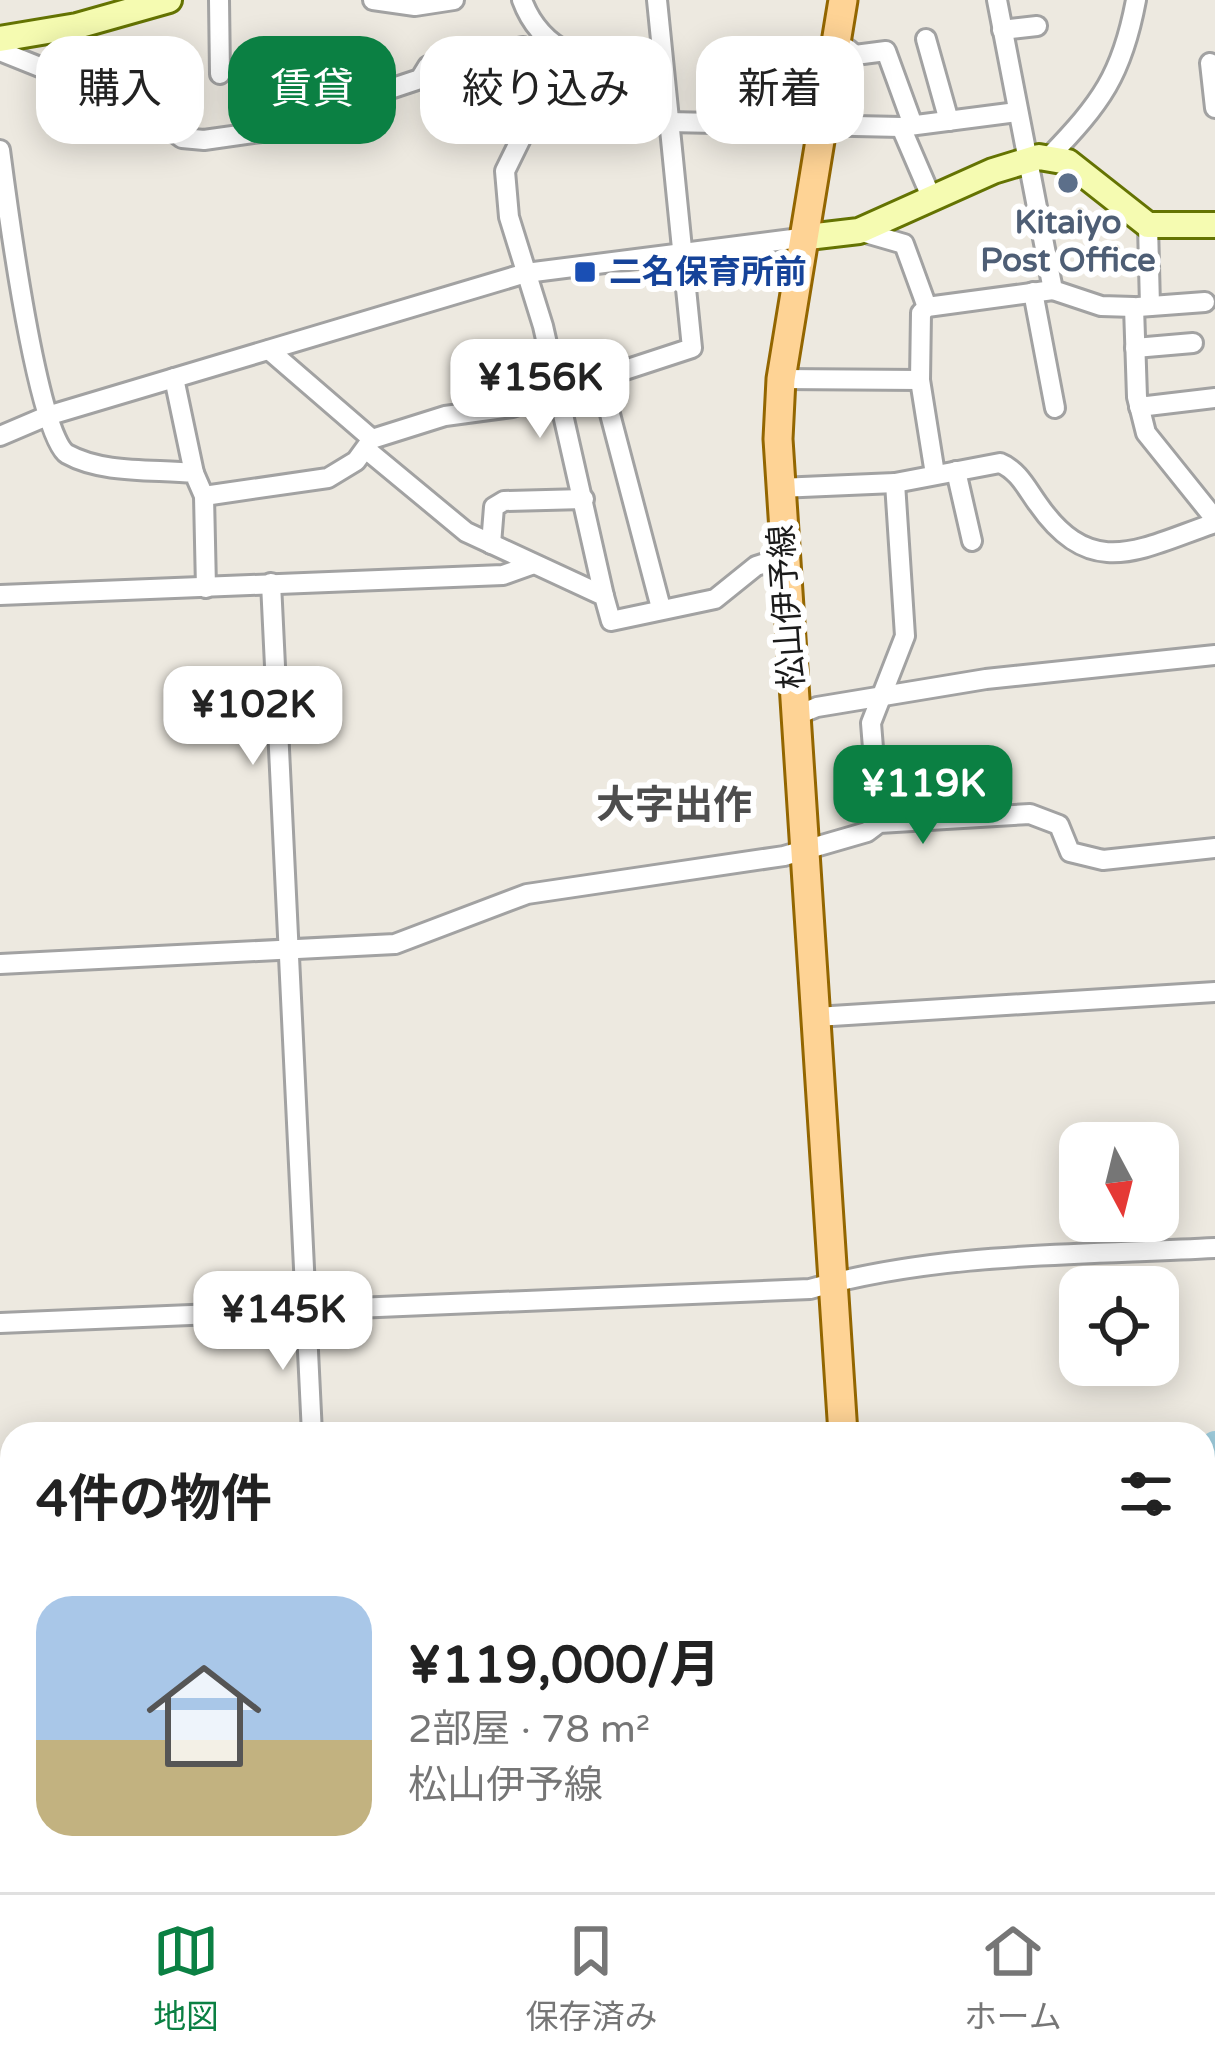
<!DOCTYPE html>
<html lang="ja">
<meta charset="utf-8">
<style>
:root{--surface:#fff;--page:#f2f2f2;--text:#222;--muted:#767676;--line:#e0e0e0;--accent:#0b8043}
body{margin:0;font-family:"Varela Round","Noto Sans JP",sans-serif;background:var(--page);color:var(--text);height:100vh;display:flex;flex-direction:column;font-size:45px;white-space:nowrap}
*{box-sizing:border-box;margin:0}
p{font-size:39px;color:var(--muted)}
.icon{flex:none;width:66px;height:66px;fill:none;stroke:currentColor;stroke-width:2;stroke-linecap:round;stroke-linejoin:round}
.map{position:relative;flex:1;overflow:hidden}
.drawer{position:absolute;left:0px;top:1422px;width:1215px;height:471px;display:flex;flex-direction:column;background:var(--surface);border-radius:36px 36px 0 0;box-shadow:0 6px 30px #0003}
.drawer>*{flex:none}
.top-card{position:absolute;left:36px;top:36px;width:1143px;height:108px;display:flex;gap:24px}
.needle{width:78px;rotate:173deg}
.tools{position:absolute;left:1059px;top:1122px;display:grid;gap:24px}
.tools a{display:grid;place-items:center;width:120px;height:120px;border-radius:24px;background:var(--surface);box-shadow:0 6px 30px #0003;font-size:60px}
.price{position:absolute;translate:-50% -102px;padding:0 27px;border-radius:24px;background:#fff;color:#222;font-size:39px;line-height:78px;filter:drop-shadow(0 3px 6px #0008)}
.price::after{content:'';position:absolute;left:50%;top:72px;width:36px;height:27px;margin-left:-18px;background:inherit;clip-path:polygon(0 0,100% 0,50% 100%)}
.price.selected{background:var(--accent);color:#fff}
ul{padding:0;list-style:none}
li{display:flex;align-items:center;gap:36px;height:300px;padding:0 36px}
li+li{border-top:3px solid var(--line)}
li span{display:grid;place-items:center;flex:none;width:336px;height:240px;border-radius:36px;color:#555}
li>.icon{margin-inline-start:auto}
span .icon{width:144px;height:144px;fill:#fffc;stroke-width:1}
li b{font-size:51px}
h2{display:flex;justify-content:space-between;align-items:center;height:144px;padding:0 36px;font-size:51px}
.tag{padding:0 42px;border-radius:36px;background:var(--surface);box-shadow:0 6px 30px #0003;font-size:42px;line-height:108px}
.tag.selected{background:var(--accent);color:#fff}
.tab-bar{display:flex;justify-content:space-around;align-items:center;height:168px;border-top:3px solid var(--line);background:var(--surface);font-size:33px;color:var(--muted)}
.tab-bar a{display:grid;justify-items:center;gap:6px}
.tab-bar .selected{color:var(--accent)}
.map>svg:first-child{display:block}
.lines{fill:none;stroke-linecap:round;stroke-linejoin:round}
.stream{stroke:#9fcddd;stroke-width:4.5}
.river{stroke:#9fcddd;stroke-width:30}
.minor-casing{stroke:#a2a2a2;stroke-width:24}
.secondary-casing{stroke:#647302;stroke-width:30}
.primary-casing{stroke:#936600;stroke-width:33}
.minor{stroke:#fff;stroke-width:18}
.secondary{stroke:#f5fbb1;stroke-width:24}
.primary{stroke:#fed395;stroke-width:27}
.service-dot{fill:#5c6f8a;stroke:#fff;stroke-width:4.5}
.transit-dot{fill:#1a4fb4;stroke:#fff;stroke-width:4.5}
.labels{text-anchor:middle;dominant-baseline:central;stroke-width:12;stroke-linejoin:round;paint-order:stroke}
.service-label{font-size:33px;font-weight:bold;fill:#4e5e75;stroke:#fff}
.transit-label{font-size:33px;font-weight:bold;fill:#164399;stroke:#fff;text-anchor:start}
.street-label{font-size:33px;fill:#1b1b1b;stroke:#fff}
.quarter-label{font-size:39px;font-weight:bold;fill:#4e4e4e;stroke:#fff}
</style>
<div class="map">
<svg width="1215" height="1892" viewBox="0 0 1215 1892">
<rect width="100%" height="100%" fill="#ede9e0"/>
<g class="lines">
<polyline class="stream" points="1097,1881 1109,1892"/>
<g class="river">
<polyline points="1203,1475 1215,1446"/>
<polyline points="0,1504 12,1504"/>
</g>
<defs>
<g id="minor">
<polyline points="219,0 220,74"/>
<polyline points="373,0 415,6 454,0"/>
<path d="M522,0c23,63 83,65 142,79"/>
<polyline points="997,0 1053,290 1101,306 1134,307 1137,397 1146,433 1215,519"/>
<polyline points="1002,30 1037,26"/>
<polyline points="926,39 949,121"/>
<polyline points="835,50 848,49 855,55 886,51 913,125"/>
<polyline points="0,51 142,108 182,138 204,140 261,132 420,79 428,66 523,47 534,112 505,171 509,217 543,326 604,596"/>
<polyline points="1210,63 1215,108"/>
<polyline points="668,122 901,127 1017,112"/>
<polyline points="901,127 932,199"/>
<path d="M0,150c6,46 37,287 67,304 36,20 87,15 127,19l10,23 2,92"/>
<path d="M1049,157c52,-54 73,-82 87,-157"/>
<polyline points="1148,225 1150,306"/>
<polyline points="859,231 904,244 927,307"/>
<polyline points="1033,292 1055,408"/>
<polyline points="1138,307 1205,302"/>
<polyline points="1135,348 1193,343"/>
<polyline points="269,350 372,439"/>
<polyline points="600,376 661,608"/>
<polyline points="174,378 194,473"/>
<polyline points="781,379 920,380"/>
<polyline points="1139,407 1215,398"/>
<polyline points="0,436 47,416 526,273 808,237"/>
<polyline points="367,450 466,532 604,596 611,621 715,599 756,566 784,557"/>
<polyline points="956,471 972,541"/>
<polyline points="935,474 920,380 921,313 927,307 1053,290"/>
<path d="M779,488l116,-5 105,-20c18,7 27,26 38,41 54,78 103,44 177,19"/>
<polyline points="204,496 328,478 356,461 372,439 445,416 512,407 692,348 657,0"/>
<polyline points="491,544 494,507 504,501 584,499"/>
<polyline points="271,583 312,1434"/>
<polyline points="0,595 503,575 531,565"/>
<polyline points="795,716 817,707 986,679 1215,655"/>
<polyline points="879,823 871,723 905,636 895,483"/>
<polyline points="0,964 395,944 527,894 784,856 867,832 879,823 1030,814 1059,825 1070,852 1103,860 1215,848"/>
<polyline points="816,1017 1215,992"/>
<path d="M0,1323l810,-34c129,-37 272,-34 405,-41"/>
<polyline points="1203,1506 1215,1508"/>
<polyline points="0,1623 12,1623"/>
<polyline points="0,1676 12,1674"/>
<polyline points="1203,1768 1215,1769"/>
<polyline points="0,1787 12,1773"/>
<polyline points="267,1892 267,1881"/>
</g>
<g id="secondary">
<polyline points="0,39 77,26 169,0"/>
<polyline points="808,237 859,231 993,171 1039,157 1068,162 1148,225 1215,225"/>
</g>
<g id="primary">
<polyline points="843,0 781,379 778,439 843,1434"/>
<polyline points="812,1892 813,1881"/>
</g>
</defs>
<use href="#minor" class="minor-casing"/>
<use href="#secondary" class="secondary-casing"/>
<use href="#primary" class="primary-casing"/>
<use href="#minor" class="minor"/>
<use href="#secondary" class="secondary"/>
<use href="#primary" class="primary"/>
</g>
<circle class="service-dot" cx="1068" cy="183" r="12"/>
<rect class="transit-dot" x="573" y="260" width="24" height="24" rx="6"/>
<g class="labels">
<g class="service-label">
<text x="1068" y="222">Kitaiyo<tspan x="1068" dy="38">Post Office</tspan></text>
</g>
<g class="transit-label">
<text x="609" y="272">二名保育所前</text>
</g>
<g class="street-label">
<text transform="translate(787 607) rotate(-94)">松山伊予線</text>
</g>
<g class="quarter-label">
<text x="674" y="805">大字出作</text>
</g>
</g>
</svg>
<div class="tools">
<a><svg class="needle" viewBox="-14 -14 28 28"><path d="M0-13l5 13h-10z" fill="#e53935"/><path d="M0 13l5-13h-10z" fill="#767676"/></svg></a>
<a><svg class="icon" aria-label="locate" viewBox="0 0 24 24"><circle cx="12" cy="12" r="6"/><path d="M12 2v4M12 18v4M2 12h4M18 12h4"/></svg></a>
</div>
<b class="price" style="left:540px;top:441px">¥156K</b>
<b class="price" style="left:253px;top:768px">¥102K</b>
<b class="price selected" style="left:923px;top:847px">¥119K</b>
<b class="price" style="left:283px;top:1373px">¥145K</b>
<div class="top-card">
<a class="tag">購入</a>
<a class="tag selected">賃貸</a>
<a class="tag">絞り込み</a>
<a class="tag">新着</a>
</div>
<section class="drawer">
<h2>4件の物件<svg class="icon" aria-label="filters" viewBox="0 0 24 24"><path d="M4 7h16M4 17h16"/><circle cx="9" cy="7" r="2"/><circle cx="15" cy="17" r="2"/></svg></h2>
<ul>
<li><span style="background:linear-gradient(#a9c7e8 60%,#c2b280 0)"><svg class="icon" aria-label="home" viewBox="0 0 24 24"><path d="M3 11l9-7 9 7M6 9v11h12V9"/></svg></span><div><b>¥119,000/月</b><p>2部屋 · 78 m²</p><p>松山伊予線</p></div></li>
</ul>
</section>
</div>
<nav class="tab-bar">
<a class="selected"><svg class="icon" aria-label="map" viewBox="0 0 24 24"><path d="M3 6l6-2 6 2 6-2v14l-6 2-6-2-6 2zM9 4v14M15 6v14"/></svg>地図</a>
<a><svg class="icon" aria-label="saved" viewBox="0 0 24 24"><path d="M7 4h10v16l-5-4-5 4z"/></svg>保存済み</a>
<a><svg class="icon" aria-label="home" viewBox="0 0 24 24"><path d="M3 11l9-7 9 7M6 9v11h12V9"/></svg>ホーム</a>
</nav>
